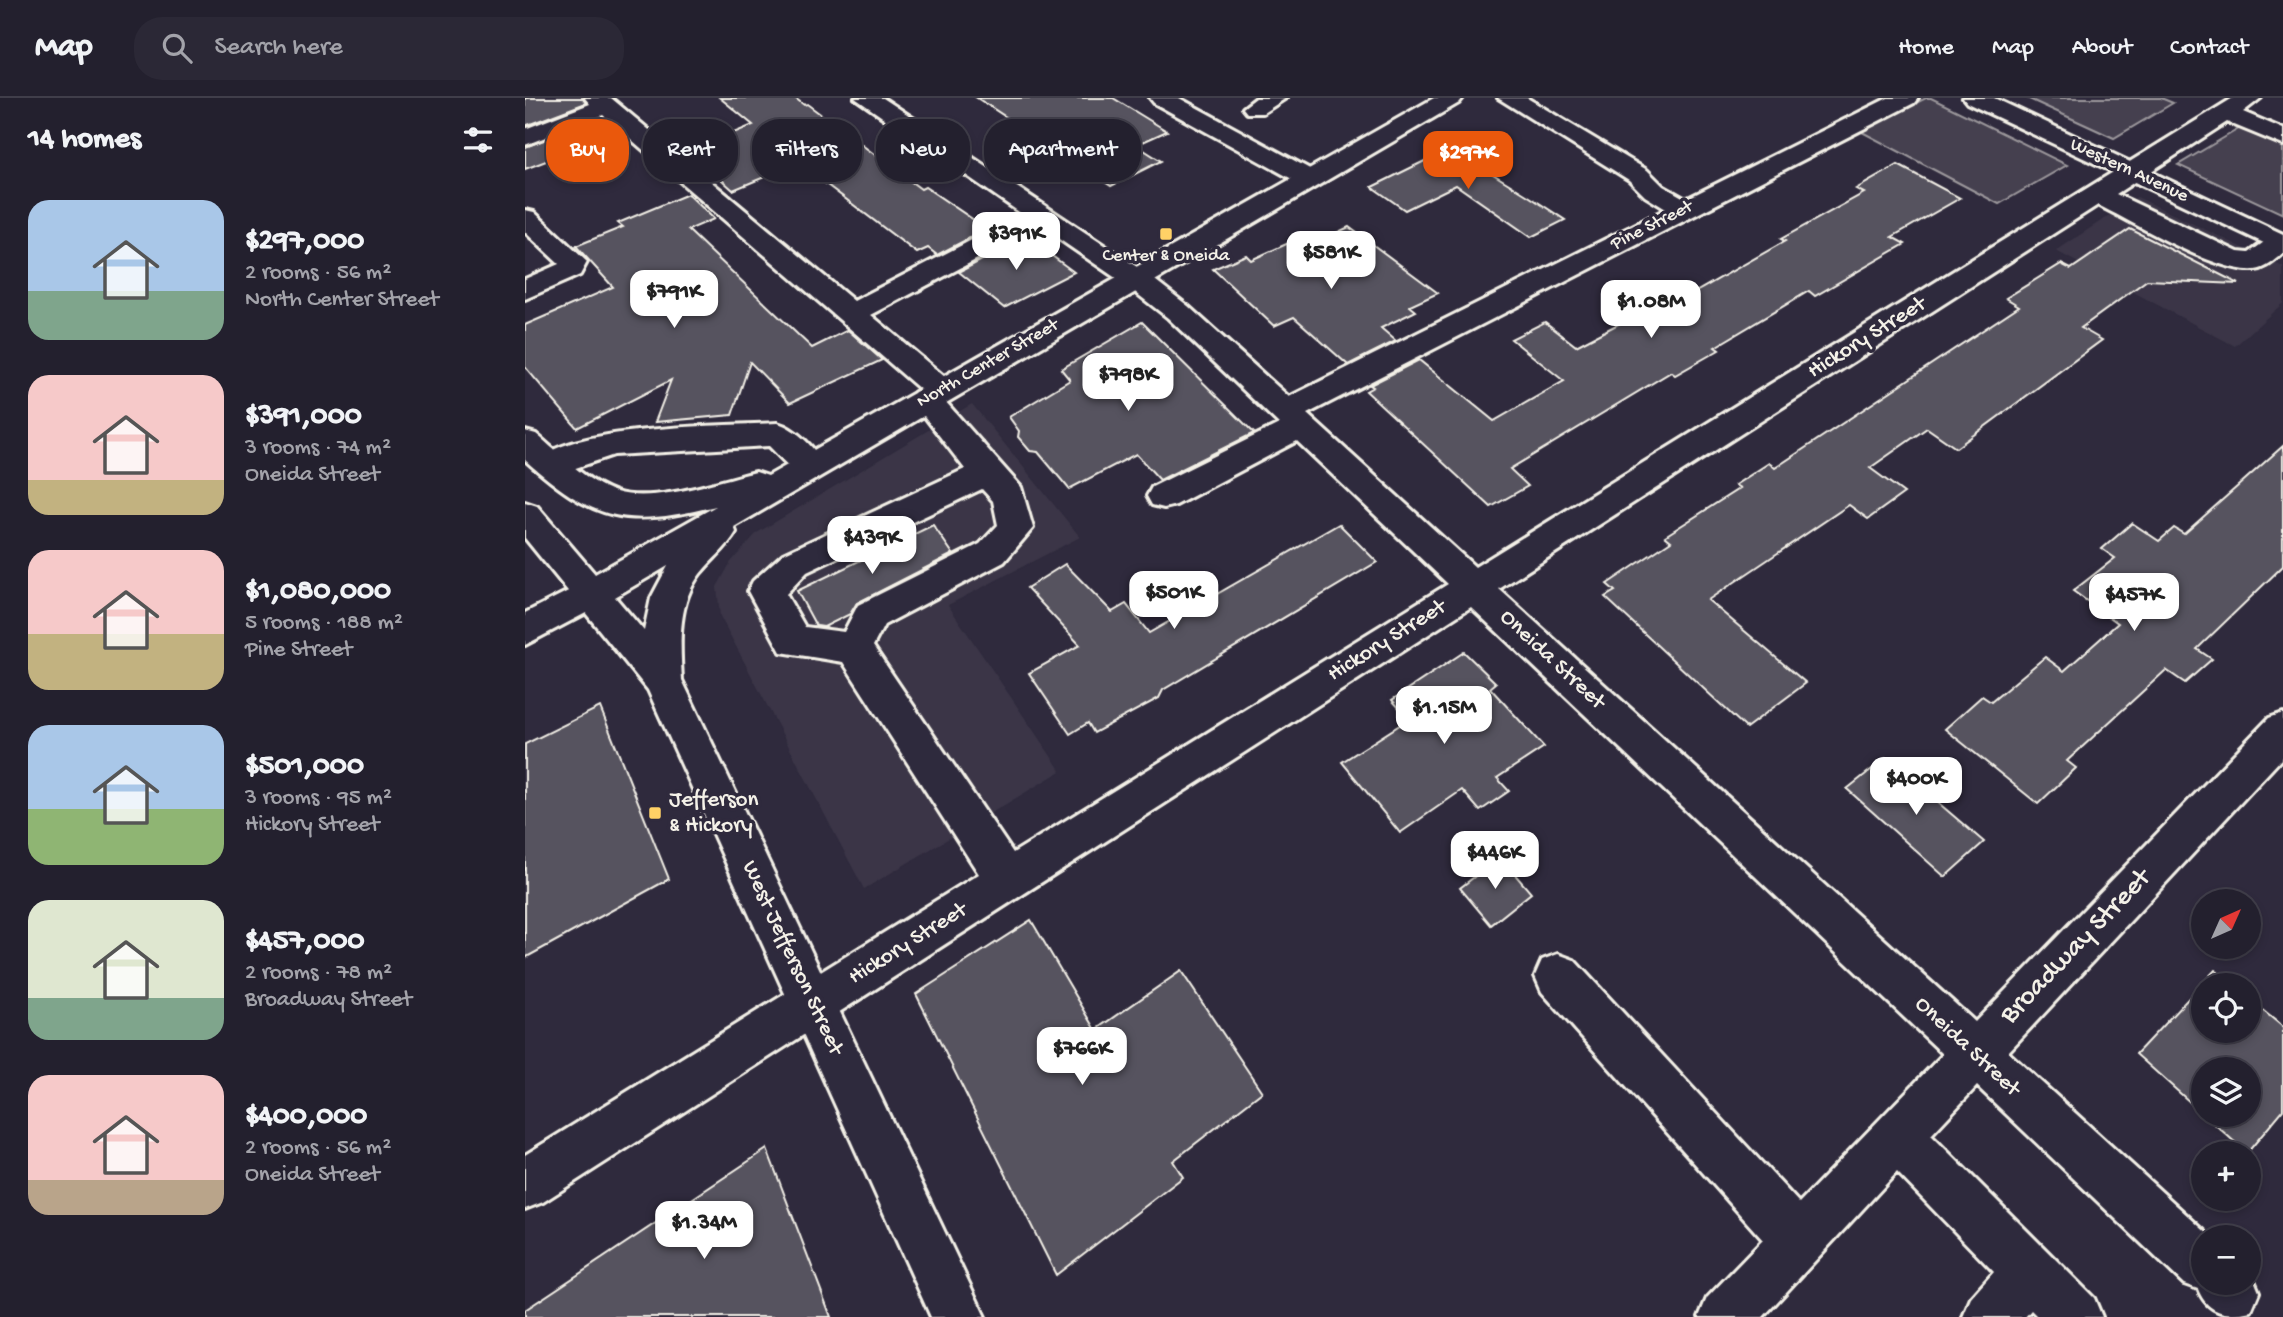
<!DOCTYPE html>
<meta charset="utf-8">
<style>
:root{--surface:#23202e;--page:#2b2836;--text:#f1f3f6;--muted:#a3a3aa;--line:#403e4a;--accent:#ea580c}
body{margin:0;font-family:"Gochi Hand",sans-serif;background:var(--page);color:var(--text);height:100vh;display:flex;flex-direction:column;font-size:26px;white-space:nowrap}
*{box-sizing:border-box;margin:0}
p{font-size:23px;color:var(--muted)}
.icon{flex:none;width:38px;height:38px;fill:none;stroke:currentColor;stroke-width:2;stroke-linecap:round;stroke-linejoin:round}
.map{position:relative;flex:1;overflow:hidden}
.drawer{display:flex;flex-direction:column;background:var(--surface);width:525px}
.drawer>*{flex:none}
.top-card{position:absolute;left:21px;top:21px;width:665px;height:63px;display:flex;gap:14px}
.needle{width:46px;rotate:45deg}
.fabs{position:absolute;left:1666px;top:791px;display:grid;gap:14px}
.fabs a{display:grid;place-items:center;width:70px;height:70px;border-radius:50%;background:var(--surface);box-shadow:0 4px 10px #0003,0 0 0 2px var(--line);font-size:35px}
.price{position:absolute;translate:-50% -60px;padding:0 16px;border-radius:14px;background:#fff;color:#222;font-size:23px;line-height:46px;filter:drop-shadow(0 2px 4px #0008)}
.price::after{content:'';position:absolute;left:50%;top:42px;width:21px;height:16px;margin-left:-10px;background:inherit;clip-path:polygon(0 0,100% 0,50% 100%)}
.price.selected{background:var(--accent);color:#fff}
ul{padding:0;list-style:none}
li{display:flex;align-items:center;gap:21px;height:175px;padding:0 28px}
li span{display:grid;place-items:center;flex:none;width:196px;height:140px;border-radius:21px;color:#555}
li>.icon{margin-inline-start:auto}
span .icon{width:84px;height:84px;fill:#fffc;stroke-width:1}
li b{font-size:30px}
h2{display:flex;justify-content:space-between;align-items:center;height:84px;padding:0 28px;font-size:30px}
.tag{padding:0 24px;border-radius:28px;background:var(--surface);box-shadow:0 4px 10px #0003,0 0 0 2px var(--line);font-size:24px;line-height:63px}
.tag.selected{background:var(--accent);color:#fff}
header{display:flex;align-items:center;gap:42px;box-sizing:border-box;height:98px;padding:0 35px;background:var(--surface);border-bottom:2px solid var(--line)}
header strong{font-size:33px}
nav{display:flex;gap:38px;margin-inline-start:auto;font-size:24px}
.search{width:490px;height:63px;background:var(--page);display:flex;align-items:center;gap:18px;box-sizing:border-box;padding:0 24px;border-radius:28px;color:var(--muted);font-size:26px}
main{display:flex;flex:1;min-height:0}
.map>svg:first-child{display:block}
.built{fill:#3b3647}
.green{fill:#454050;stroke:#9c989c;stroke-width:2}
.building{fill:#56525f;stroke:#f4f1e8;stroke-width:2;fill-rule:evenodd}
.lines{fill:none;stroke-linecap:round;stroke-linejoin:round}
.minor-casing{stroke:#f4f1e8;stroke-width:6}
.major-casing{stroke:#f4f1e8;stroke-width:6}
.minor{fill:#2f2a3d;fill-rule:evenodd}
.major{fill:#2f2a3d;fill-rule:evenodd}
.poi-dot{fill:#ffd166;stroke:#2f2a3d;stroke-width:2.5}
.labels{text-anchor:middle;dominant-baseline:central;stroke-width:7;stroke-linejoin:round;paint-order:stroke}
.far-street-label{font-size:19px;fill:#f4f1e8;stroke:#2f2a3d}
.far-poi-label{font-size:19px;fill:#f4f1e8;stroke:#2f2a3d}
.street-label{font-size:23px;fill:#f4f1e8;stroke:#2f2a3d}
.poi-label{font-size:23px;fill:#f4f1e8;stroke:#2f2a3d;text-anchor:start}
.near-street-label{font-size:28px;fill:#f4f1e8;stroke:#2f2a3d}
</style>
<header>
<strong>Map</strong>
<div class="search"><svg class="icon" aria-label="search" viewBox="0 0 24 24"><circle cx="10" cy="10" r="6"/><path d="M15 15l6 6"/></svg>Search here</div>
<nav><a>Home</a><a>Map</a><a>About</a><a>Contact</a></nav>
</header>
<main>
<section class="drawer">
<h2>14 homes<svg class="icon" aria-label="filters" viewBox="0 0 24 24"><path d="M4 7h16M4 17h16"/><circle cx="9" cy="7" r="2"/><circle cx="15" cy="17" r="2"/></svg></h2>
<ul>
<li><span style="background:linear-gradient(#a9c7e8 65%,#7fa58c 0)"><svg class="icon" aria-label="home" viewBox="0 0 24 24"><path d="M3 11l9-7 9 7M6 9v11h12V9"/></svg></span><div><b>$297,000</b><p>2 rooms · 56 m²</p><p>North Center Street</p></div></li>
<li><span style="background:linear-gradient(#f6c9c9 75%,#c2b280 0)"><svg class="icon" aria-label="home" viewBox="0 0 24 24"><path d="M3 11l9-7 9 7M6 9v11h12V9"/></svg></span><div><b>$391,000</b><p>3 rooms · 74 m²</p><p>Oneida Street</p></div></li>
<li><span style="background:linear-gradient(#f6c9c9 60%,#c2b280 0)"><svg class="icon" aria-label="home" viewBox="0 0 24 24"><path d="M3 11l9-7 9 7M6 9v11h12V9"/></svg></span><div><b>$1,080,000</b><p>5 rooms · 188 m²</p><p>Pine Street</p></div></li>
<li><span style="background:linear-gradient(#a9c7e8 60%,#8fb573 0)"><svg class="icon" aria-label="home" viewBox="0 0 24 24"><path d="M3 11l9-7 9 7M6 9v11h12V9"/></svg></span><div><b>$501,000</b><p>3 rooms · 95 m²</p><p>Hickory Street</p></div></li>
<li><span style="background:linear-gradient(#dfe7d0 70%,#7fa58c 0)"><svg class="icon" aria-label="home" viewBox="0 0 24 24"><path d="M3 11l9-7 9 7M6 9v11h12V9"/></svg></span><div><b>$457,000</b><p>2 rooms · 78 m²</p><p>Broadway Street</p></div></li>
<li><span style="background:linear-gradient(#f6c9c9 75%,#b9a48a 0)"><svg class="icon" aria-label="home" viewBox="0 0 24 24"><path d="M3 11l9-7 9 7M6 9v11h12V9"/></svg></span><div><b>$400,000</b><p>2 rooms · 56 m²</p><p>Oneida Street</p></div></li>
</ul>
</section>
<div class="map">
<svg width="1758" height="1219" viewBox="0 0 1758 1219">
<rect width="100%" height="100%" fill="#2f2a3d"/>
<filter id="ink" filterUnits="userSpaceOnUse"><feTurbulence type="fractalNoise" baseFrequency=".0143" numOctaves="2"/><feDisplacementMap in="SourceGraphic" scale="14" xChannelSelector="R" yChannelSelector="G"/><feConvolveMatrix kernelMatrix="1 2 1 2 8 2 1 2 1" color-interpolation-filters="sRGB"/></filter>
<g filter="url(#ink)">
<g class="built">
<polygon points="1612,99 1758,169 1758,205 1710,248 1531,153"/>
<polygon points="447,306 555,439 423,507 536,673 339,791 195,518 192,489 206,464 232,435"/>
</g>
<g class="green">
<polygon points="1401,0 1406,0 1542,67 1474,106 1335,33"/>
<polygon points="1502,0 1636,0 1648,5 1589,40"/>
<polygon points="1717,29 1758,46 1758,116 1653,67"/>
</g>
<g class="building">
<polygon points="0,0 57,0 61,5 0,28"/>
<polygon points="195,0 270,0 279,7 282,6 396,91 400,89 462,131 412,157 403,150 392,155 273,65 208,92 165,53 228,27"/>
<polygon points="452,0 588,0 642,33 611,47 636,63 586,88"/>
<polygon points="77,20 95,35 0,71 0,49"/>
<polygon points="926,50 1005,99 1040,122 1006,139 931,87 880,112 847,89"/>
<polygon points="1373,67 1435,100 1367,139 1380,146 1290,198 1284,193 1190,249 1194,252 1150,277 1146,274 985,371 1003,388 966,409 841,293 848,289 845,287 894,262 969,323 1039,283 986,241 1020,224 1051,248 1124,210 1132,216 1260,143 1256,141 1339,95 1331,91"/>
<polygon points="163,96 189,121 163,132 287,250 323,232 357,262 265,305 225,264 207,317 130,324 146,282 52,330 0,269 0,227 88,189 51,148 98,129 93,125"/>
<polygon points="824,129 913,195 885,208 891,213 856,230 871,243 823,267 769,219 749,228 688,171 721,157 726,162 766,144 775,152"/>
<polygon points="1605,131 1714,186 1622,182 1556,230 1577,242 1431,350 1402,330 1345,370 1379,395 1343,421 1324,407 1183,502 1281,585 1221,630 1080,499 1090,493 1082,486 1146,443 1140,438 1215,390 1210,387 1244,365 1250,370 1494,208 1481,200 1536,166 1546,171"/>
<polygon points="501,139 549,174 479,210 434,174"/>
<polygon points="617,224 729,335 635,382 611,356 544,391 513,354 505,353 493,339 494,333 484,319 545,282 536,271"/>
<polygon points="1758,348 1758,468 1672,551 1687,561 1660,585 1641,572 1542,663 1551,670 1513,706 1420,631 1457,598 1466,604 1520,559 1539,573 1593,525 1548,493 1590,460 1577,451 1607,425 1634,443 1649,430 1659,436"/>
<polygon points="814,426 852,464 638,592 634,600 569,635 563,625 545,636 504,575 555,547 502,490 540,466 587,514 601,506 624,535"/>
<polygon points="408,427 428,456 332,505 325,516 299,529 291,528 272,493"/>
<polygon points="939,554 971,585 965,590 1019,649 972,680 984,693 955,713 937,692 875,735 817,664 884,621 867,602"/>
<polygon points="75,609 144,781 0,860 0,646"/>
<polygon points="1361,660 1459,744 1420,779 1322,691"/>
<polygon points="975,759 1006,795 966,827 935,790"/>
<polygon points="506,822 571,932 656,873 737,994 648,1063 658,1079 531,1177 391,896"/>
<path d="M1690,872l18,15h-30v46h46v-32l34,28v83l-36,43 -111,-99zM1678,971h46v46h-46z"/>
<polygon points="242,1051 306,1219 0,1219 0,1212"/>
</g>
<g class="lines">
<defs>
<g id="minor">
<path d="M60,0h26l243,203 168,-87 -167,-116h28l263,175 42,33 101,91 377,-188 -21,-13 -16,-16 -131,-82h29l120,72 16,16 23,13 202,-101h30l-4,5 -607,311 168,153 758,-469h28l-18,14 40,17v16l-56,-23 -111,72 122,58 11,1 22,-16 12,-2v19c-9,7 -17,15 -28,16 -39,3 -120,-47 -157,-65l-599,384 476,433 294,-304 14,-5v44l-275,295 203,185h-8v46h46v-12l2,2 8,19 -8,19c-24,6 -43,3 -53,-22l-14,-5 -207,-198 -46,49 163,163 8,19h-64l-7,-7 -6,7h-62l8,-19 23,-26 -97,-100 -134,145h-64l8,-19 56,-58 -221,-248 -7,-16 7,-16 16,-6 16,6 225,243 144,-149 -472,-447 -928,595 -18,7v-54l454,-281 -136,-212 -62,-10 -33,-61 5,-10 30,-27 182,-85 -54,-70 4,-7 6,-2 -318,-275 -78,30v-16l65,-25zM515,128l86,59 42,33 111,106 -127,63 -5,9 5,9 12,3 12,-3 121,-64 151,143 -435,269 -140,-207 11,-21 120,-63 29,-34 -12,-41 -77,-87 8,-3 4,-7 -4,-7 -81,-68zM457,391l11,12 5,24 -18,19 -122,61 -14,27 -39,-5 -19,-33 21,-22z"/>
<polygon points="625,0 654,0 794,76 798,81 794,86 776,86 629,5"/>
<polygon points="731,0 761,0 738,15 722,15 718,10"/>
<polygon points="0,112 9,114 62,164 55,177 0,201 0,181 34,166 0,134"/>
<path d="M252,325c19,5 39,26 48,43l-5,8c-24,7 -35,-13 -51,-28l-155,9 -62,21 -11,-4 -5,-8c22,-39 195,-38 241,-41z"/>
<polygon points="67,481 80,485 85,495 80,505 0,547 0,515"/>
</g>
<g id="major">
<path d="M909,0h29l-4,5 -725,424 2,5c-9,16 -24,27 -36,42 -23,30 -20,70 -18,106l303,637h-54l-283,-627 -123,-152v-36l12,4 58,68 121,-68c-91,22 -121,16 -191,-46v-29l11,3c24,20 50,48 80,58 38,12 102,-11 140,-20l12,4zM143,468l-17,32 -7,33 -29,-34z"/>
<polygon points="1438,0 1469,0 1758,136 1758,154 1442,5"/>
</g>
</defs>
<use href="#minor" class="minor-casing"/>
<use href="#major" class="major-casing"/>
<use href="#minor" class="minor"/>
<use href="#major" class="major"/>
</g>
</g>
<g class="poi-dot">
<rect x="634" y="129" width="14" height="14" rx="3.5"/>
<rect x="123" y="708" width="14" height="14" rx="3.5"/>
</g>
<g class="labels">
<g class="far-street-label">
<text transform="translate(1604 73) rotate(25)">Western Avenue</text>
<text transform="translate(1127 128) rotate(-27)">Pine Street</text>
<text transform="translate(463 266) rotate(-30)">North Center Street</text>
</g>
<g class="far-poi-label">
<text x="641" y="158">Center &amp; Oneida</text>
</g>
<g class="street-label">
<text transform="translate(1342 240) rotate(-32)">Hickory Street</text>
<text transform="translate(862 543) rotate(-32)">Hickory Street</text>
<text transform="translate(1027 562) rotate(43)">Oneida Street</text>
<text transform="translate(383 846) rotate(-32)">Hickory Street</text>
<text transform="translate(267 860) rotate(65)">West Jefferson Street</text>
<text transform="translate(1442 949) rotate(43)">Oneida Street</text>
</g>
<g class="poi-label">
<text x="144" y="702">Jefferson<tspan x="144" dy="26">&amp; Hickory</tspan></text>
</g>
<g class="near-street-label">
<text transform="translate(1551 849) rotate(-46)">Broadway Street</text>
</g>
</g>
</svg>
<div class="fabs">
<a><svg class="needle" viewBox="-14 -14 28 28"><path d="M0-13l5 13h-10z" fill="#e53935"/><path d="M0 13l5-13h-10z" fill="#a3a3aa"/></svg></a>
<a><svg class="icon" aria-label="locate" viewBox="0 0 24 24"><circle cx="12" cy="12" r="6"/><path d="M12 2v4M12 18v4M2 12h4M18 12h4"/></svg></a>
<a><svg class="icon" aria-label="layers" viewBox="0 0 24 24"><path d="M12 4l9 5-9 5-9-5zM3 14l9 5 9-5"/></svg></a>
<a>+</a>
<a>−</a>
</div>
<b class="price selected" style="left:943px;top:93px">$297K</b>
<b class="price" style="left:491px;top:174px">$391K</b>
<b class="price" style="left:806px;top:193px">$581K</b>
<b class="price" style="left:149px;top:232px">$791K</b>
<b class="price" style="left:1126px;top:242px">$1.08M</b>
<b class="price" style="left:603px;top:315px">$798K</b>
<b class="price" style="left:347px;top:478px">$439K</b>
<b class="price" style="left:649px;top:533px">$501K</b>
<b class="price" style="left:1609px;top:535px">$457K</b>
<b class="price" style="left:919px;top:648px">$1.15M</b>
<b class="price" style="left:1391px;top:719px">$400K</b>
<b class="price" style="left:970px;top:793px">$446K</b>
<b class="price" style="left:557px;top:989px">$766K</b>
<b class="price" style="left:179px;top:1163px">$1.34M</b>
<div class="top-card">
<a class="tag selected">Buy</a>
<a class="tag">Rent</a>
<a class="tag">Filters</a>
<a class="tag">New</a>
<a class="tag">Apartment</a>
</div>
</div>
</main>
